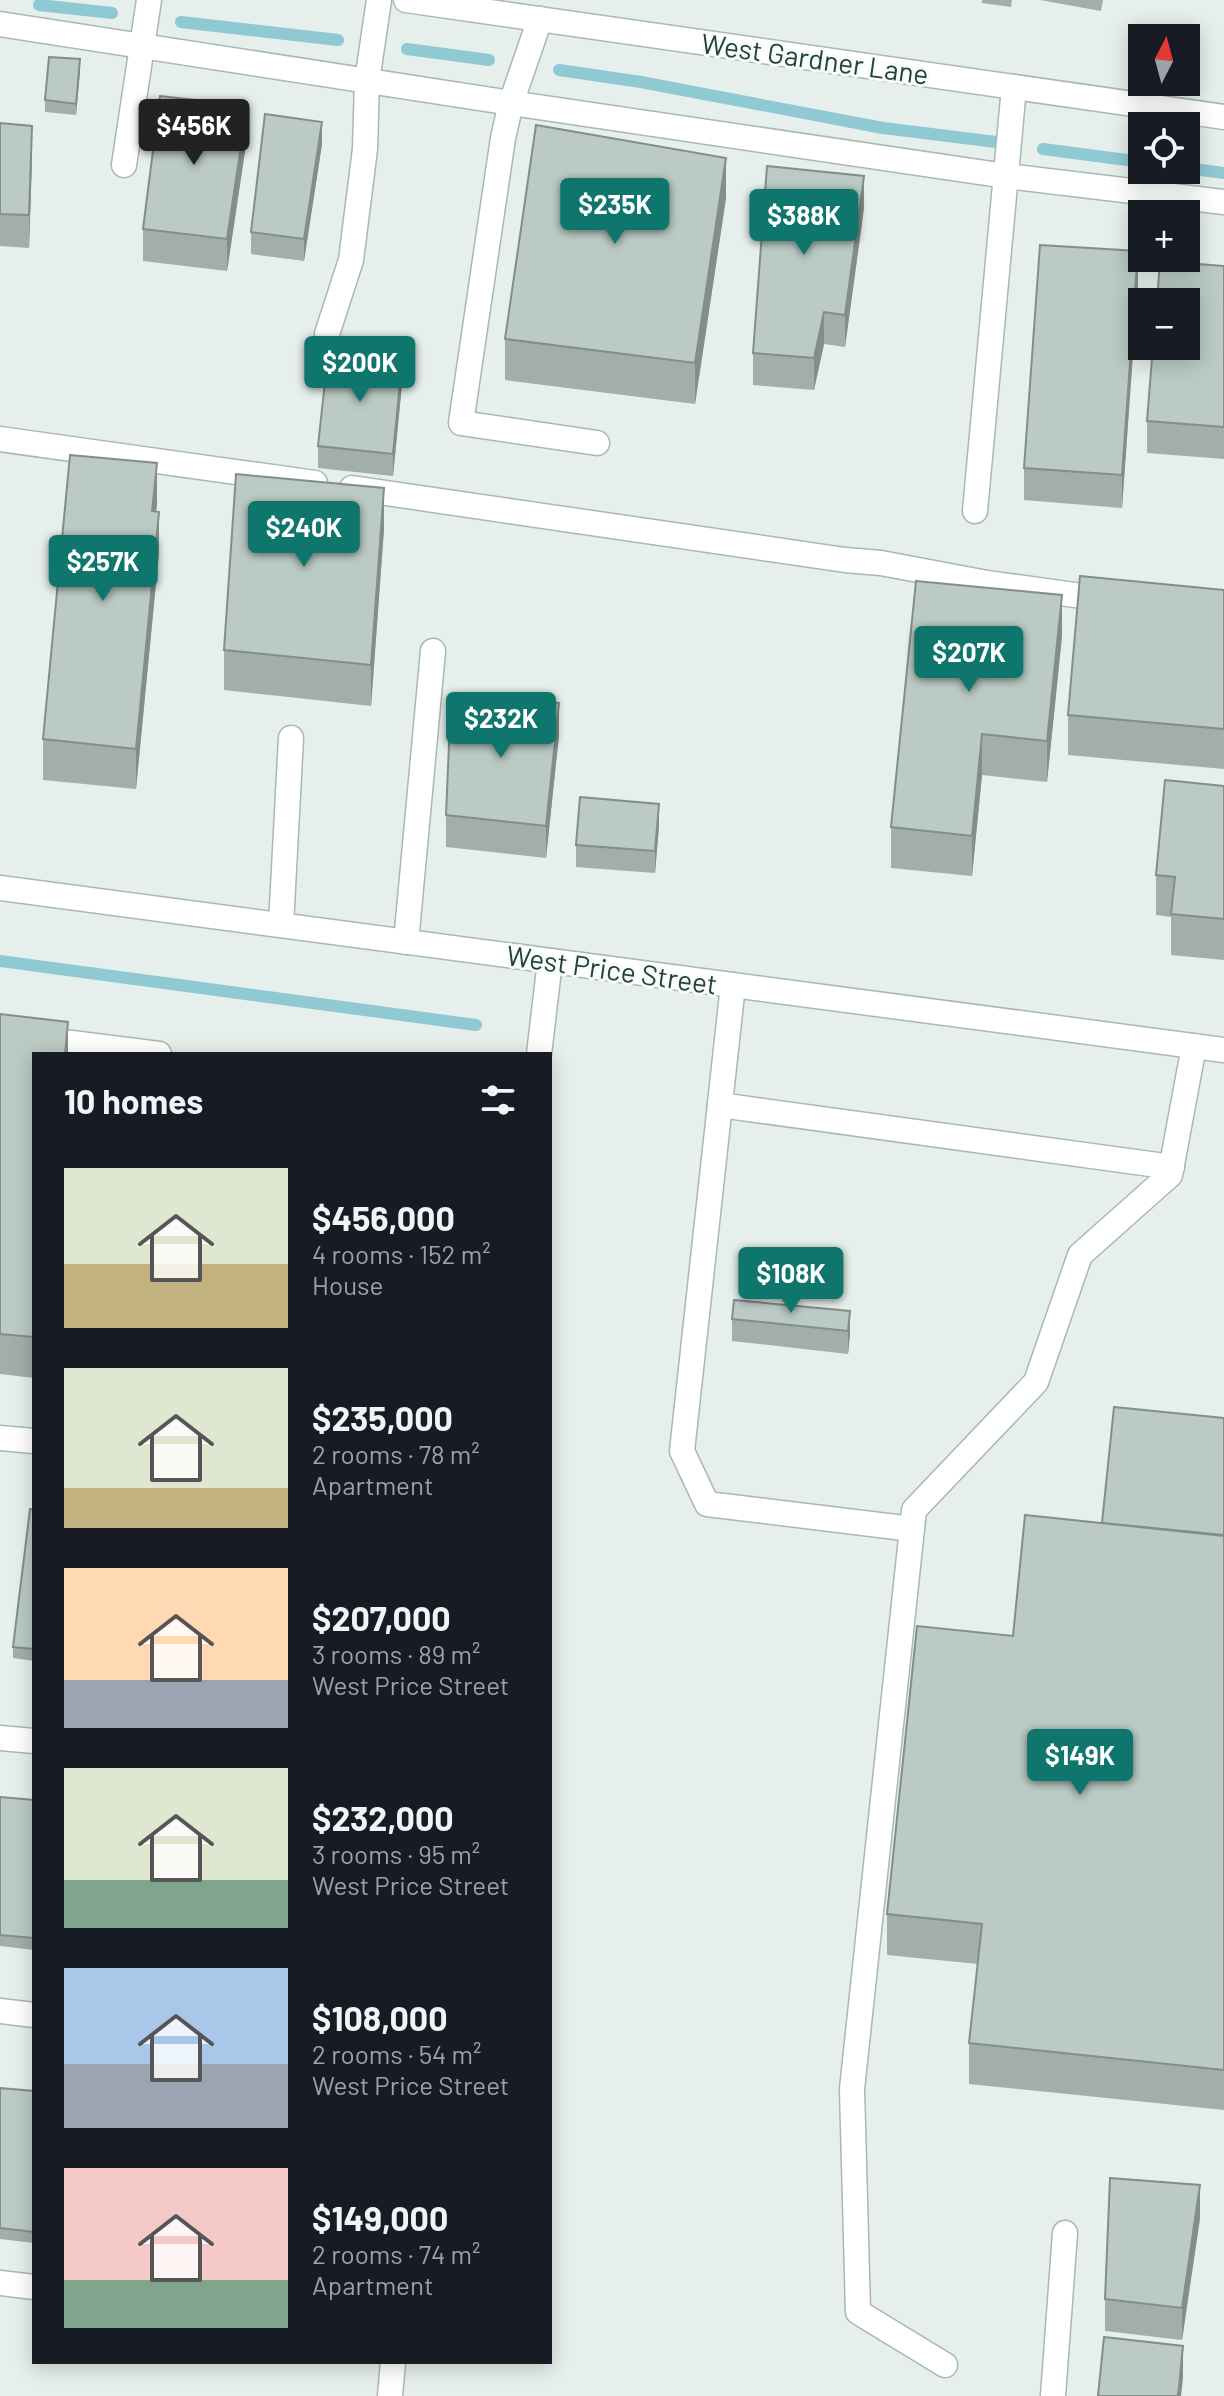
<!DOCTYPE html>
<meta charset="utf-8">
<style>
:root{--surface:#171b24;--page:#242831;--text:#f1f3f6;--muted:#9ea1a6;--accent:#0f766e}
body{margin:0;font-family:Barlow,sans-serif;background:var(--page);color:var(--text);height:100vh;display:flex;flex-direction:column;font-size:30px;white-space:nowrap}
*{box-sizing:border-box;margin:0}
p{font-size:26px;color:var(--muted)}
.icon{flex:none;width:44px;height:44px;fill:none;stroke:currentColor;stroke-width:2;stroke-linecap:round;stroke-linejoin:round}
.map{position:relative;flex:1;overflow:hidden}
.drawer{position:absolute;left:32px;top:1052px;width:520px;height:1312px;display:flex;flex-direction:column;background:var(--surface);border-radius:0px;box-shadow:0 4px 20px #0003}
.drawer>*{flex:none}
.needle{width:52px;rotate:6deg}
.buttons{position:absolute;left:1128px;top:24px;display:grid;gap:16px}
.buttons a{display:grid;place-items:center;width:72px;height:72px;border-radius:0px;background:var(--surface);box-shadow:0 4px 20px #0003;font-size:40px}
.price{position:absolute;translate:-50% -68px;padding:0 18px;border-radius:8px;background:var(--accent);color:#fff;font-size:26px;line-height:52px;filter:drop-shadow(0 2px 4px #0008)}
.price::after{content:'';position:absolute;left:50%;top:48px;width:24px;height:18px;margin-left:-12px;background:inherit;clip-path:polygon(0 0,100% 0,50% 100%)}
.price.selected{background:#222;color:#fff}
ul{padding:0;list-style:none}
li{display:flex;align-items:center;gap:24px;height:200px;padding:0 32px}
li span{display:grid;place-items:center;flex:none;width:224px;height:160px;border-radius:0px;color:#555}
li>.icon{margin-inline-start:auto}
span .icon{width:96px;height:96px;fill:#fffc;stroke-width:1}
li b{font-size:34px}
h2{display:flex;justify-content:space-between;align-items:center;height:96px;padding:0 32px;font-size:34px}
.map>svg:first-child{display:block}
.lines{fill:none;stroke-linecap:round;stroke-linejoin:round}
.stream{stroke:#8ec9d4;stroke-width:12}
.minor-casing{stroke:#a8b8b2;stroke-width:27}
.minor{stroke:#fff;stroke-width:24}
.wall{fill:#a1aea9}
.shaded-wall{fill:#838d89}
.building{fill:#bbcac4;stroke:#838d89;stroke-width:2}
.labels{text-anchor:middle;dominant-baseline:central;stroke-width:6;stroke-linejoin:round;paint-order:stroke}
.street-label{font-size:28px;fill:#24423a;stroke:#f7fbf9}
</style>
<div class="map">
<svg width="1224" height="2396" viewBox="0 0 1224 2396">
<rect width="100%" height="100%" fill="#e6efeb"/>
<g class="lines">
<g class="stream">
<polyline points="39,5 112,13"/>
<polyline points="181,22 338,40"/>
<polyline points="407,49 489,60"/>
<polyline points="559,70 641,82 883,128 996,142"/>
<polyline points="1043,149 1142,162"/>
<polyline points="1186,168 1224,173"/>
<polyline points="0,961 476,1025"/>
</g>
<defs>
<g id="minor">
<polyline points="406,0 1224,117"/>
<polyline points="540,19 511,103 503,138 461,423 597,443"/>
<polyline points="0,24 511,103 1006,176 1224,202"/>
<polyline points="124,165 149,0"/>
<polyline points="327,334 351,260 365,149 367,81 379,0"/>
<polyline points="0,439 315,483"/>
<polyline points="352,488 845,560 881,563 987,583 1111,600"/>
<polyline points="975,511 1014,87"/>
<polyline points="0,888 1224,1050"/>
<polyline points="281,925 291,738"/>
<polyline points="406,942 433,651"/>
<polyline points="733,985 682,1451 707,1504 912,1529"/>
<polyline points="0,1034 159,1054"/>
<polyline points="539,1054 550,961"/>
<polyline points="720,1105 1172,1167"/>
<polyline points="0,1438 34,1441"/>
<polyline points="0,1738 34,1741"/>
<polyline points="0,2011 34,2015"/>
<polyline points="0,2283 34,2287"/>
<polyline points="945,2365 858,2312 852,2089 914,1510 1036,1382 1080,1255 1170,1175 1194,1046"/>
<polyline points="390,2396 393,2362"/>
<polyline points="1053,2396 1065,2233"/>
</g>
</defs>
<use href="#minor" class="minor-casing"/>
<use href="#minor" class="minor"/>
</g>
<g class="wall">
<polygon points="982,0 1012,0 1011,7 982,3"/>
<polygon points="1040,0 1103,0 1101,11"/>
<polygon points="80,71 76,115 45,112 45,100"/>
<polygon points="0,123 32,158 29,248 0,246"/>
<polygon points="247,138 227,271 143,261 143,229"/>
<polygon points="322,144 304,261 251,254 251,232"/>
<polygon points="726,198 695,404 505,380 505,339"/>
<polygon points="864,208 845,347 824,344 814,390 753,385 753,353"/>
<polygon points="1224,266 1224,459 1147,453 1147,421"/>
<polygon points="1138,283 1122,508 1024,500 1024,468"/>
<polygon points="402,384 393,476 318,468 318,446"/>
<polygon points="157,504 156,511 159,552 136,789 43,780 43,739"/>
<polygon points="384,529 371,706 224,690 224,650"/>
<polygon points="1224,590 1224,769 1068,755 1068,715"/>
<polygon points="1062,636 1047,782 982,775 972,876 891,868 891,827"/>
<polygon points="559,735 546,858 446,847 446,815"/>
<polygon points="1224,786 1224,960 1171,955 1171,917 1156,915 1156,875"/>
<polygon points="659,826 655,873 576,867 576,845"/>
<polygon points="0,1014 68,1054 34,1054 34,1378 0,1374"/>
<polygon points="850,1311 850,1334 848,1354 732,1341 732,1319"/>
<polygon points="1224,1418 1224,2110 969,2084 969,2043 978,1964 887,1955 887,1914 1013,1636 1102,1523"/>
<polygon points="34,1510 34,1661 13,1658 13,1647"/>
<polygon points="0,1797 34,1800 34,1950 0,1946"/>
<polygon points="0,2088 34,2091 34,2243 0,2239"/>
<polygon points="1200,2218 1182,2340 1105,2331 1105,2299"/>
</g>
<g class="shaded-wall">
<polygon points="80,59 80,71 76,115 76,104"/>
<polygon points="247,106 247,138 227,271 227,239"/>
<polygon points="322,122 322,144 304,261 304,239"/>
<polygon points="32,126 32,158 29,248 29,215"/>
<polygon points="726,158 726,198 695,404 695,363"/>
<polygon points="864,176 864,208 845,347 845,315"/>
<polygon points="1138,251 1138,283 1122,508 1122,475"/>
<polygon points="824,312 824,344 814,390 814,358"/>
<polygon points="402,362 402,384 393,476 393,454"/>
<polygon points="157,463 157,504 152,552 152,511"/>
<polygon points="384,488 384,529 371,706 371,665"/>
<polygon points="159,512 159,552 136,789 136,749"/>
<polygon points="1062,595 1062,636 1047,782 1047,741"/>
<polygon points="559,703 559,735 546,858 546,826"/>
<polygon points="982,734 982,775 972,876 972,836"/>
<polygon points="659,804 659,826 655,873 655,851"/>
<polygon points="68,1022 68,1054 65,1054"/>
<polygon points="850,1311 850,1334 848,1354 848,1331"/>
<polygon points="1200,2185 1200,2218 1182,2340 1182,2308"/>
<polygon points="1183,2346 1183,2378 1181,2396 1178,2396"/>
</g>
<g class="building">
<polygon points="49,57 80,59 76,104 45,100"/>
<polygon points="160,96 247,106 227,239 143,229"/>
<polygon points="265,114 322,122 304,239 251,232"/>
<polygon points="0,123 32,126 29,215 0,214"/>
<polygon points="536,125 726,158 695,363 505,339"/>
<polygon points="767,166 864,176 845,315 824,312 814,358 753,353"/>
<polygon points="1040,245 1138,251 1122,475 1024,468"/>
<polygon points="1160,261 1224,266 1224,427 1147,421 1153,346 1186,346 1186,302 1157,302"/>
<polygon points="328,354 402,362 393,454 318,446"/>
<polygon points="70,455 157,463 152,511 159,512 136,749 43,739"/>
<polygon points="236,474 384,488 371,665 224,650"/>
<polygon points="1080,576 1224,590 1224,729 1068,715"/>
<polygon points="916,581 1062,595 1047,741 982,734 972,836 891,827"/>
<polygon points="451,697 559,703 546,826 446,815"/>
<polygon points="1165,780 1224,786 1224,919 1171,914 1175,877 1156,875"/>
<polygon points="580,797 659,804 655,851 576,845"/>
<polygon points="0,1014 68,1022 65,1054 34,1054 34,1337 0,1334"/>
<polygon points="734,1300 850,1311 848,1331 732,1319"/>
<polygon points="1114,1407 1224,1418 1224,1535 1102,1523"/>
<polygon points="30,1509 34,1510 34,1649 13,1647"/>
<polygon points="1025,1515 1224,1536 1224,2070 969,2043 982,1924 887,1914 917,1626 1013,1636"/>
<polygon points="0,1797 34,1800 34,1938 0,1935"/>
<polygon points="0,2088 34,2091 34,2232 0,2228"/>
<polygon points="1110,2178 1200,2185 1182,2308 1105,2299"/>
<polygon points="1104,2337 1183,2346 1178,2396 1098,2396"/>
</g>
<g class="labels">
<g class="street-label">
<text transform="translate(815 58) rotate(8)">West Gardner Lane</text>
<text transform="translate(612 969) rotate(8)">West Price Street</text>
</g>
</g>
</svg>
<div class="buttons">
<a><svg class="needle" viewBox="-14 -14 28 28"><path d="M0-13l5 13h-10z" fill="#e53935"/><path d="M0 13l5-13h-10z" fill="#9ea1a6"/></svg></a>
<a><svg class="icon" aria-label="locate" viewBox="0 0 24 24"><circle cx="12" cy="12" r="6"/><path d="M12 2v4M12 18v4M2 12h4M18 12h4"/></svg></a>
<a>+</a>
<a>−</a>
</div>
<b class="price selected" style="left:194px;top:167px">$456K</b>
<b class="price" style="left:615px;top:246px">$235K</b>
<b class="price" style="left:804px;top:257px">$388K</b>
<b class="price" style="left:360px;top:404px">$200K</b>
<b class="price" style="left:304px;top:569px">$240K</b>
<b class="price" style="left:103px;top:603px">$257K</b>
<b class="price" style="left:969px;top:694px">$207K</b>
<b class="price" style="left:501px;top:760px">$232K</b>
<b class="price" style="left:791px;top:1315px">$108K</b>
<b class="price" style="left:1080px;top:1797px">$149K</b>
<section class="drawer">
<h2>10 homes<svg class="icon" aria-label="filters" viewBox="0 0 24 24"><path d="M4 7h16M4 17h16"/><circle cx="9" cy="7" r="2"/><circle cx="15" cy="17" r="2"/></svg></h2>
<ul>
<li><span style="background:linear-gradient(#dfe7d0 60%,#c2b280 0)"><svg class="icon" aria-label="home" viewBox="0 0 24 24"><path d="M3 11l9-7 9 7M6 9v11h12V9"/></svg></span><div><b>$456,000</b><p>4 rooms · 152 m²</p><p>House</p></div></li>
<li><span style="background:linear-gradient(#dfe7d0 75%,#c2b280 0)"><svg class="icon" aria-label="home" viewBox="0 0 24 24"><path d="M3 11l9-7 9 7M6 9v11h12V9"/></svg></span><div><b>$235,000</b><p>2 rooms · 78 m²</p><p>Apartment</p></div></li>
<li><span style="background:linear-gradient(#ffd9b3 70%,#9aa5b1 0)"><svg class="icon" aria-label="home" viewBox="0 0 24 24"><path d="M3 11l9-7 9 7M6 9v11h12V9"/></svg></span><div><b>$207,000</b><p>3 rooms · 89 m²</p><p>West Price Street</p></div></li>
<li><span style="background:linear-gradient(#dfe7d0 70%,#7fa58c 0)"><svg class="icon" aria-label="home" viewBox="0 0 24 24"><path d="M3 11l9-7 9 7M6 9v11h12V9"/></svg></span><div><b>$232,000</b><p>3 rooms · 95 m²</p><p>West Price Street</p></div></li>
<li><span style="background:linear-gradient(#a9c7e8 60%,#9aa5b1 0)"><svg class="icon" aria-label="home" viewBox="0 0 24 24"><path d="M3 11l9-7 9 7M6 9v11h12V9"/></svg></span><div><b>$108,000</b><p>2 rooms · 54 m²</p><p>West Price Street</p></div></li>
<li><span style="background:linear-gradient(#f6c9c9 70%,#7fa58c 0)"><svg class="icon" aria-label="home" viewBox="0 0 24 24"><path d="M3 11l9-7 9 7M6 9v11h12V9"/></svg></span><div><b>$149,000</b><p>2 rooms · 74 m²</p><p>Apartment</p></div></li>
</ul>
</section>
</div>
